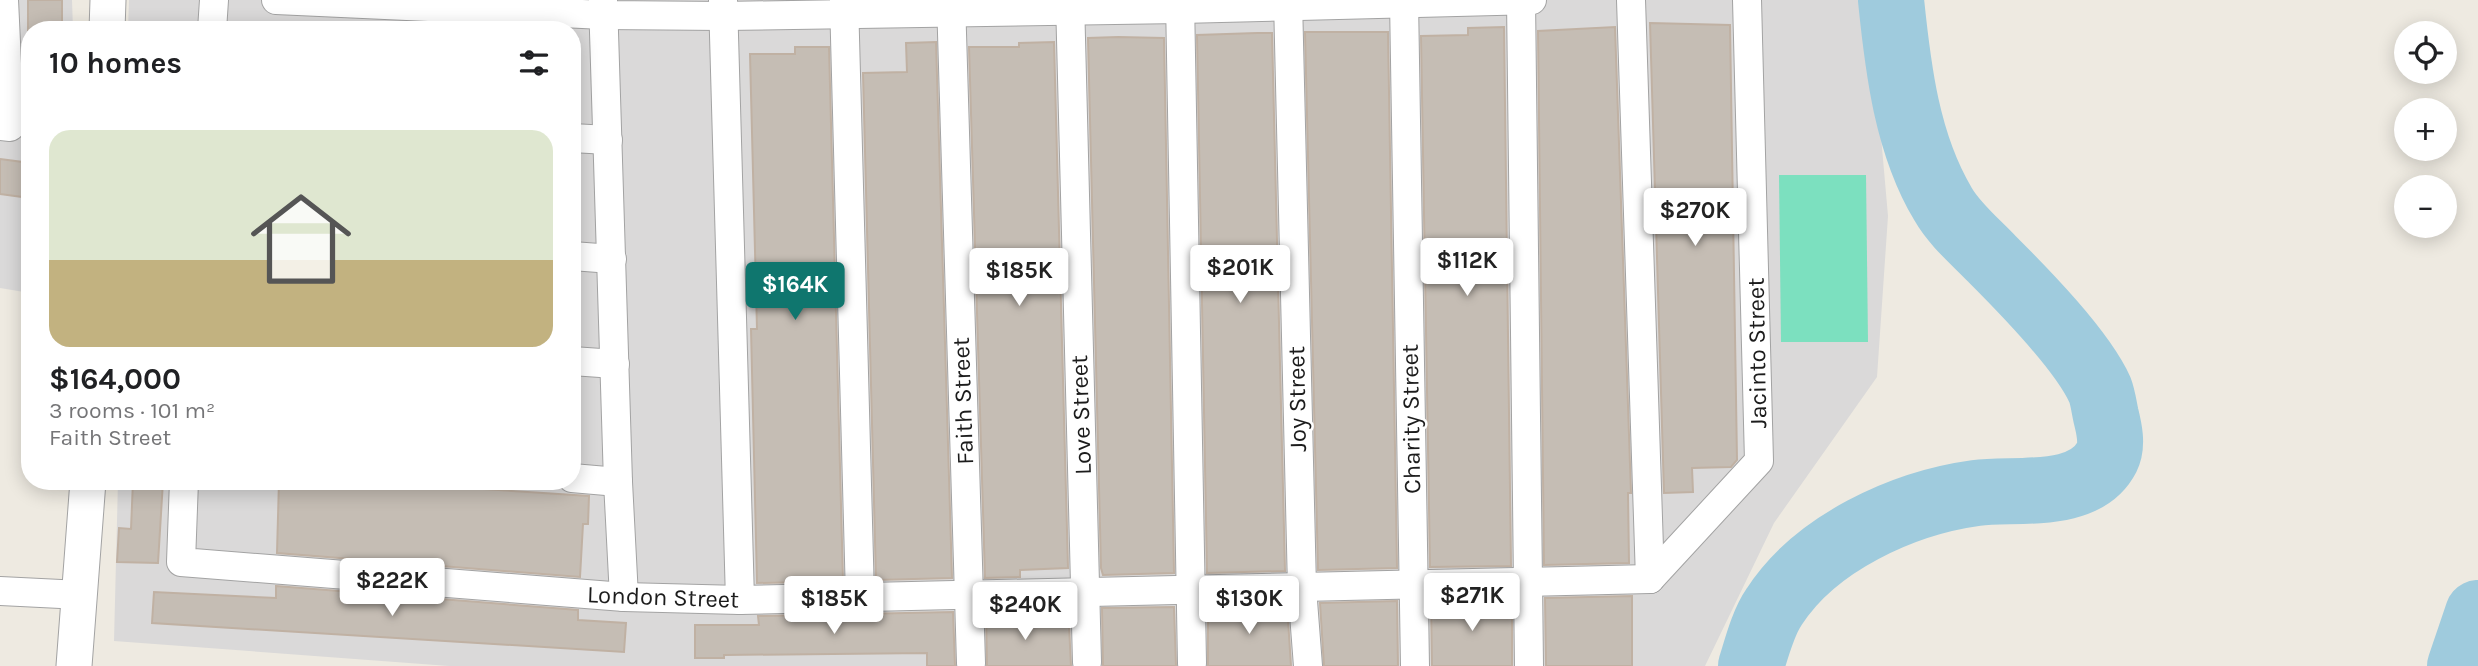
<!DOCTYPE html>
<meta charset="utf-8">
<style>
:root{--surface:#fff;--page:#f2f2f2;--text:#202124;--muted:#757577;--line:#e0e0e0;--accent:#0f766e}
body{margin:0;font-family:Karla,sans-serif;background:var(--page);color:var(--text);height:100vh;display:flex;flex-direction:column;font-size:26px;white-space:nowrap}
*{box-sizing:border-box;margin:0}
p{font-size:23px;color:var(--muted)}
.icon{flex:none;width:38px;height:38px;fill:none;stroke:currentColor;stroke-width:2;stroke-linecap:round;stroke-linejoin:round}
.map{position:relative;flex:1;overflow:hidden}
.side{position:absolute;left:21px;top:21px;width:560px;height:469px;display:flex;flex-direction:column;background:var(--surface);border-radius:28px;box-shadow:0 4px 18px #0003}
.side>*{flex:none}
.controls{position:absolute;left:2394px;top:21px;display:grid;gap:14px}
.controls a{display:grid;place-items:center;width:63px;height:63px;border-radius:50%;background:var(--surface);box-shadow:0 4px 18px #0003;font-size:35px}
.price{position:absolute;translate:-50% -60px;padding:0 16px;border-radius:7px;background:#fff;color:#222;font-size:23px;line-height:46px;filter:drop-shadow(0 2px 4px #0008)}
.price::after{content:'';position:absolute;left:50%;top:42px;width:21px;height:16px;margin-left:-10px;background:inherit;clip-path:polygon(0 0,100% 0,50% 100%)}
.price.active{background:var(--accent);color:#fff}
ul{padding:0;list-style:none}
li{display:grid;align-content:center;gap:14px;height:371px;padding:0 28px}
li+li{border-top:2px solid var(--line)}
li span{display:grid;place-items:center;height:217px;border-radius:21px;color:#555}
li>.icon{margin-inline-start:auto}
span .icon{width:126px;height:126px;fill:#fffc;stroke-width:1}
li b{font-size:30px}
h2{display:flex;justify-content:space-between;align-items:center;height:84px;padding:0 28px;font-size:30px}
.map>svg:first-child{display:block}
.residential{fill:#dad9d9}
.pitch{fill:#7ce0bf}
.lines{fill:none;stroke-linecap:round;stroke-linejoin:round}
.river{stroke:#9fcbdd;stroke-width:66}
.building{fill:#c5bdb4;stroke:#c0b1a3;stroke-width:2}
.minor-casing{stroke:#a3a3a3;stroke-width:30}
.tertiary-casing{stroke:#a3a3a3;stroke-width:37}
.minor{stroke:#fff;stroke-width:28}
.tertiary{stroke:#fff;stroke-width:35}
.labels{text-anchor:middle;dominant-baseline:central;stroke-width:5;stroke-linejoin:round;paint-order:stroke}
.street-label{font-size:24px;fill:#1c1c1c;stroke:#fff}
</style>
<div class="map">
<svg width="2478" height="666" viewBox="0 0 2478 666">
<rect width="100%" height="100%" fill="#eeeae1"/>
<g class="residential">
<polygon points="0,0 72,0 73,30 30,30 30,293 0,288"/>
<polygon points="129,0 1869,0 1888,216 1877,377 1774,523 1705,666 449,666 114,641 118,481 572,481 572,30 128,30"/>
</g>
<polygon class="pitch" points="1779,175 1866,175 1868,342 1781,342"/>
<g class="lines">
<g class="river">
<path d="M1751,666c6,-19 12,-43 23,-59 41,-64 129,-104 202,-114 42,-5 109,7 131,-36 6,-12 2,-29 -1,-41 -2,-9 -3,-18 -6,-26 -18,-40 -76,-99 -108,-131 -16,-17 -37,-34 -49,-55 -36,-60 -45,-135 -52,-204"/>
<polyline points="2460,666 2478,613"/>
</g>
</g>
<g class="building">
<rect x="28" y="0" width="34" height="30"/>
<polygon points="1650,23 1730,25 1737,460 1731,467 1692,468 1693,492 1664,493"/>
<polygon points="1504,27 1511,566 1430,567 1421,36 1468,35 1468,28"/>
<polygon points="1615,27 1631,493 1628,493 1629,563 1544,565 1538,31"/>
<polygon points="1305,32 1388,32 1397,568 1318,570"/>
<polygon points="1257,33 1272,33 1285,571 1207,573 1197,35"/>
<polygon points="1118,37 1164,38 1174,573 1103,575 1101,568 1088,38"/>
<polygon points="936,42 952,578 876,580 863,73 907,72 906,43"/>
<polygon points="1054,42 1068,568 1020,570 1020,577 985,578 969,47 1019,47 1019,43"/>
<polygon points="795,47 829,47 843,581 757,583 751,329 757,329 750,54 795,54"/>
<polygon points="0,159 30,163 30,198 0,194"/>
<polygon points="133,481 163,481 158,563 117,562 119,528 131,529"/>
<polygon points="279,481 391,483 589,496 588,524 583,524 580,577 277,553"/>
<polygon points="276,586 578,610 578,620 626,623 624,652 152,623 154,592 276,598"/>
<polygon points="1632,596 1632,666 1546,666 1545,598"/>
<polygon points="1512,599 1512,666 1432,666 1431,601"/>
<polygon points="1397,601 1398,666 1324,666 1320,603"/>
<polygon points="1287,604 1291,666 1208,666 1208,606"/>
<polygon points="1174,607 1176,666 1103,666 1102,608"/>
<polygon points="1021,610 1021,624 1069,625 1071,666 987,666 986,611"/>
<polygon points="953,612 955,666 927,666 927,653 724,655 724,658 695,658 695,625 759,625 758,616"/>
</g>
<g class="lines">
<defs>
<g id="minor">
<polyline points="276,0 604,15 723,16 1181,9 1532,0"/>
<polyline points="603,0 618,482 624,597"/>
<polyline points="723,0 740,600"/>
<polyline points="844,0 860,597"/>
<polyline points="951,0 971,663"/>
<polyline points="1070,0 1087,662"/>
<polyline points="1180,0 1192,663"/>
<polyline points="1288,0 1302,588 1308,666"/>
<polyline points="1404,0 1415,666"/>
<polyline points="1521,0 1529,666"/>
<polyline points="1631,0 1650,579"/>
<polyline points="212,30 214,0"/>
<polyline points="0,126 10,127 4,0"/>
<polyline points="572,138 608,140"/>
<polyline points="572,256 612,259"/>
<polyline points="572,361 615,364"/>
<polyline points="572,478 618,482"/>
<polyline points="184,481 181,562 624,597 740,600 1650,579"/>
<polyline points="1650,579 1759,461 1747,0"/>
<polyline points="0,591 81,595"/>
</g>
<g id="tertiary">
<polyline points="107,30 108,0"/>
<polyline points="74,666 88,481"/>
</g>
</defs>
<use href="#minor" class="minor-casing"/>
<use href="#tertiary" class="tertiary-casing"/>
<use href="#minor" class="minor"/>
<use href="#tertiary" class="tertiary"/>
</g>
<g class="labels">
<g class="street-label">
<text transform="translate(1757 353) rotate(-91)">Jacinto Street</text>
<text transform="translate(1297 399) rotate(-91)">Joy Street</text>
<text transform="translate(963 401) rotate(-92)">Faith Street</text>
<text transform="translate(1081 415) rotate(-92)">Love Street</text>
<text transform="translate(1411 419) rotate(-91)">Charity Street</text>
<text transform="translate(663 597) rotate(2)">London Street</text>
</g>
</g>
</svg>
<div class="controls">
<a><svg class="icon" aria-label="locate" viewBox="0 0 24 24"><circle cx="12" cy="12" r="6"/><path d="M12 2v4M12 18v4M2 12h4M18 12h4"/></svg></a>
<a>+</a>
<a>−</a>
</div>
<b class="price" style="left:1695px;top:248px">$270K</b>
<b class="price" style="left:1467px;top:298px">$112K</b>
<b class="price" style="left:1240px;top:305px">$201K</b>
<b class="price" style="left:1019px;top:308px">$185K</b>
<b class="price active" style="left:795px;top:322px">$164K</b>
<b class="price" style="left:392px;top:618px">$222K</b>
<b class="price" style="left:1472px;top:633px">$271K</b>
<b class="price" style="left:834px;top:636px">$185K</b>
<b class="price" style="left:1249px;top:636px">$130K</b>
<b class="price" style="left:1025px;top:642px">$240K</b>
<section class="side">
<h2>10 homes<svg class="icon" aria-label="filters" viewBox="0 0 24 24"><path d="M4 7h16M4 17h16"/><circle cx="9" cy="7" r="2"/><circle cx="15" cy="17" r="2"/></svg></h2>
<ul>
<li><span style="background:linear-gradient(#dfe7d0 60%,#c2b280 0)"><svg class="icon" aria-label="home" viewBox="0 0 24 24"><path d="M3 11l9-7 9 7M6 9v11h12V9"/></svg></span><div><b>$164,000</b><p>3 rooms · 101 m²</p><p>Faith Street</p></div></li>
</ul>
</section>
</div>
